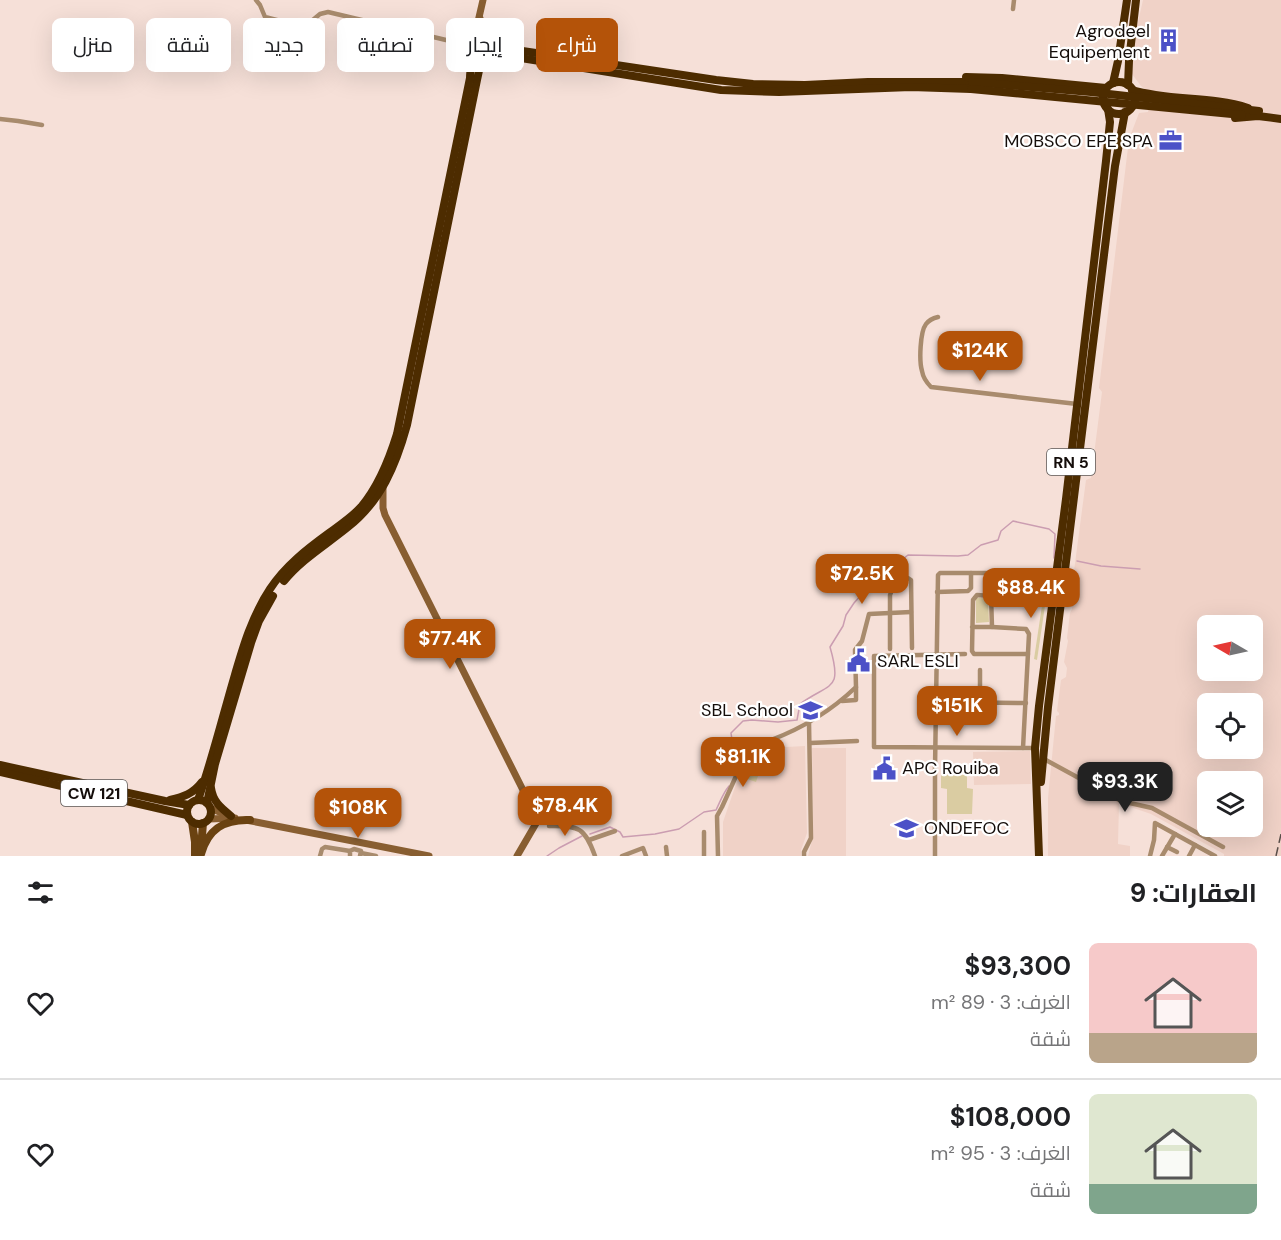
<!DOCTYPE html>
<html lang="ar">
<meta charset="utf-8">
<style>
:root{--surface:#fff;--page:#f6f6f6;--text:#202124;--muted:#757577;--line:#e0e0e0;--accent:#b45309}
body{margin:0;font-family:"DM Sans",Cairo,sans-serif;background:var(--page);color:var(--text);direction:rtl;height:100vh;display:flex;flex-direction:column;font-size:22px;white-space:nowrap}
*{box-sizing:border-box;margin:0}
p{font-size:20px;color:var(--muted)}
.icon{flex:none;width:33px;height:33px;fill:none;stroke:currentColor;stroke-width:2;stroke-linecap:round;stroke-linejoin:round}
.map{position:relative;height:856px;overflow:hidden;direction:ltr}
.sheet{display:flex;flex-direction:column;background:var(--surface);flex:1}
.sheet>*{flex:none}
.guide{position:absolute;left:18px;top:18px;width:600px;height:54px;direction:rtl;display:flex;gap:12px}
.needle{width:39px;rotate:279deg}
.fabs{position:absolute;left:1197px;top:615px;display:grid;gap:12px}
.fabs a{display:grid;place-items:center;width:66px;height:66px;border-radius:9px;background:var(--surface);box-shadow:0 6px 24px #0002;font-size:30px}
.price{position:absolute;translate:-50% -51px;padding:0 14px;border-radius:12px;background:var(--accent);color:#fff;font-size:20px;line-height:39px;filter:drop-shadow(0 2px 3px #0008)}
.price::after{content:'';position:absolute;left:50%;top:36px;width:18px;height:14px;margin-left:-9px;background:inherit;clip-path:polygon(0 0,100% 0,50% 100%)}
.price.current{background:#222;color:#fff}
ul{padding:0;list-style:none}
li{display:flex;align-items:center;gap:18px;height:150px;padding:0 24px}
li+li{border-top:2px solid var(--line)}
li span{display:grid;place-items:center;flex:none;width:168px;height:120px;border-radius:9px;color:#555}
li>.icon{margin-inline-start:auto}
span .icon{width:72px;height:72px;fill:#fffc;stroke-width:1}
li b{font-size:26px}
h2{display:flex;justify-content:space-between;align-items:center;height:72px;padding:0 24px;font-size:26px}
.pill{padding:0 21px;border-radius:9px;background:var(--surface);box-shadow:0 6px 24px #0002;font-size:21px;line-height:54px}
.pill.current{background:var(--accent);color:#fff}
.map>svg:first-child{display:block}
.built{fill:#f0d2c7;fill-rule:evenodd}
.green{fill:#dacca2}
.lines{fill:none;stroke-linecap:round;stroke-linejoin:round}
.stream{stroke:#cb9db1;stroke-width:1.5}
.street{stroke:#a88b6d;stroke-width:4.5}
.secondary{stroke:#885e31;stroke-width:7}
.primary{stroke:#6a4211;stroke-width:8}
.highway{stroke:#4d2c00;stroke-width:8}
.rail{stroke:#594e49;stroke-width:1.5;stroke-dasharray:9 4.5;stroke-linecap:butt}
.highway-bridge{stroke:#4d2c00;stroke-width:8}
.labels{text-anchor:middle;dominant-baseline:central;stroke-width:4.5;stroke-linejoin:round;paint-order:stroke}
.shield{fill:#fff;stroke:#5a5654;stroke-width:1.5}
.shield-label{font-size:16px;font-weight:bold;fill:#140d0a}
.poi-label{font-size:18px;fill:#140d0a;stroke:#fff;text-anchor:end}
</style>
<div class="map">
<svg width="1281" height="856" viewBox="0 0 1281 856">
<rect width="100%" height="100%" fill="#f6e0d8"/>
<g class="built">
<path d="M1143,0h138v856h-57v-2l-73,-40 -32,-11 -1,41 12,2v10h-82v-58l8,-82 3,-1v-2l-2,-2 4,-31 5,-3 1,-9 -3,-6 4,-21 -1,-3 3,-25 2,-4 1,-8 -1,-5 4,-22 -2,-3 12,-91 5,-2 11,-86 -3,-4 30,-249 10,-26 9,-1 2,-19 -9,-7 -9,-12 2,-34zM1208,626h44v44h-44zM1208,704h44v44h-44zM1208,782h44v44h-44z"/>
<polygon points="805,746 807,833 801,850 801,856 723,856 723,822 748,749"/>
<polygon points="812,748 846,748 846,856 808,856 813,836"/>
<polygon points="1030,751 1031,784 974,785 973,752"/>
</g>
<g class="green">
<polygon points="1047,572 1050,572 1037,660 1034,659"/>
<polygon points="976,598 988,598 989,622 976,623"/>
<polygon points="752,754 764,758 756,782 744,778"/>
<polygon points="941,775 967,775 967,788 973,789 972,814 947,814 947,789 941,788"/>
</g>
<g class="lines">
<g class="stream">
<polyline points="1077,561 1101,566 1140,569"/>
<path d="M740,751l-8,-11 -1,-7 12,-12 9,-1 26,2 19,-2 3,-16c30,-22 43,-12 30,-57l13,-21 3,-11 8,-12 16,-18 38,-30 50,1 10,-1 13,-10 17,-5 3,-9 12,-10 36,8 6,5 -1,24"/>
<path d="M590,834l20,-7 10,5 3,5 32,-3 24,-5 25,-17 12,-2c4,-8 7,-17 13,-24"/>
<polyline points="547,856 559,848 582,836"/>
</g>
<g class="street">
<polyline points="256,0 260,5 265,17 296,25 308,24 320,14 328,12 467,45"/>
<polyline points="1013,9 1014,0"/>
<polyline points="0,119 18,121 42,125"/>
<path d="M938,317c-4,1 -9,3 -12,7 -6,8 -7,37 -4,47 1,6 5,12 9,16l146,17"/>
<polyline points="937,592 968,591 971,588 971,573"/>
<polyline points="972,627 992,627 991,596 977,595 973,600 972,651 974,654 1028,654"/>
<polyline points="992,627 1026,629 1029,634 1023,748"/>
<polyline points="890,649 890,595 892,590 908,578 911,580 912,648"/>
<polyline points="965,654 874,656 874,747 1035,748"/>
<polyline points="980,670 980,703"/>
<polyline points="842,701 856,700 856,687"/>
<polyline points="937,702 1026,703"/>
<polyline points="810,743 857,741"/>
<polyline points="1044,759 1121,801 1152,808 1223,847"/>
<path d="M549,826c30,-1 36,2 46,30"/>
<polyline points="704,832 704,856"/>
<polyline points="589,840 615,831"/>
<polyline points="666,847 667,856"/>
<polyline points="1167,847 1177,852"/>
<polyline points="361,853 376,856"/>
<polyline points="320,856 322,849 325,847 350,851"/>
<polyline points="350,856 350,851 354,849 361,851 360,856"/>
<polyline points="622,856 643,848 646,856"/>
<path d="M718,856l-1,-40 5,-9 15,-33 6,-28c9,-3 19,-3 28,-6 32,-12 61,-30 85,-53l-1,-37 7,-9 7,-27 42,-2"/>
<polyline points="804,856 804,852 811,838 809,722"/>
<polyline points="935,856 935,769 938,575 940,573 1000,573"/>
<polyline points="1150,856 1154,840 1155,823 1215,856"/>
<polyline points="1162,856 1175,834"/>
<polyline points="1189,856 1195,845"/>
</g>
<g class="secondary">
<polyline points="480,18 485,39"/>
<polyline points="472,39 477,26 483,0"/>
<polyline points="383,487 383,508 385,515 538,820 517,856"/>
<polyline points="210,808 229,816"/>
<polyline points="209,819 235,818"/>
<polyline points="246,820 429,856"/>
</g>
<g class="primary">
<polyline points="192,822 195,842 195,856"/>
<polyline points="201,849 203,823"/>
<path d="M201,854c7,-25 23,-35 49,-34"/>
</g>
<g class="highway">
<polyline points="489,44 496,47 716,80 753,84 805,85 868,82 972,82"/>
<polyline points="488,55 495,54 721,90 779,92 911,87 971,89"/>
<polyline points="966,77 1002,78 1106,88"/>
<circle cx="1119" cy="98" r="16"/>
<polyline points="1113,83 1118,61 1127,0"/>
<polyline points="1128,85 1129,61 1136,0"/>
<path d="M1132,90c38,11 79,6 116,18"/>
<polyline points="1235,118 1258,116 1281,119"/>
<path d="M284,581c18,-22 42,-36 64,-54 33,-26 48,-62 59,-102l70,-345 3,-14 4,-8"/>
<polyline points="0,765 165,801 189,805"/>
<polyline points="0,772 187,815"/>
<polyline points="1041,782 1048,707 1115,166 1125,112"/>
<path d="M211,788c2,14 10,20 20,28"/>
<path d="M170,800c13,-3 23,-6 32,-18"/>
<path d="M198,800c14,-40 24,-81 36,-122 9,-31 18,-62 36,-89 15,-23 37,-40 59,-56 11,-8 23,-16 32,-26 18,-21 28,-47 36,-73l73,-356c0,-5 1,-10 1,-15 0,-8 -8,-15 -1,-23 11,-11 28,6 14,18l-9,2 -5,-4"/>
<circle cx="199" cy="812" r="12"/>
<polyline points="207,803 215,764 251,643 259,621 273,596"/>
<polyline points="1039,856 1035,748 1039,706 1066,499 1106,161 1110,122 1108,109"/>
</g>
<polyline class="rail" points="1276,856 1281,834"/>
<g class="highway-bridge">
<polyline points="972,82 1091,92 1259,111"/>
<polyline points="971,89 1242,115"/>
</g>
</g>
<defs>
<symbol id="building-bare" viewBox="-9 -9 18 18"><path d="M-4-6H4V6H1V3H-1V6H-4ZM-2.5-4.3h1.7v1.8h-1.7ZM.8-4.3h1.7v1.8H.8ZM-2.5-1h1.7V.8h-1.7ZM.8-1h1.7V.8H.8Z" fill="#4c51c7" stroke="#fff" stroke-width="2.5" paint-order="stroke"/></symbol>
<symbol id="office-bare" viewBox="-9 -9 18 18"><path d="M-6-3h4V-5.5h4V-3h4V5H-6ZM-1-4.5V-3h2v-1.5ZM-6 0V1H6V0Z" fill="#4c51c7" stroke="#fff" stroke-width="2.5" paint-order="stroke"/></symbol>
<symbol id="civic-bare" viewBox="-9 -9 18 18"><path d="M-.6-6.5H3V-4.5H.6V-3L4-1V1h2V6H-6V1h2V-1L-.6-3ZM-1.2 2.5V6h2.4V2.5Z" fill="#4c51c7" stroke="#fff" stroke-width="2.5" paint-order="stroke"/></symbol>
<symbol id="school-bare" viewBox="-9 -9 18 18"><path d="M0-5L7-2L0 1L-7-2ZM-4 1L0 2.5L4 1V4Q0 6-4 4Z" fill="#4c51c7" stroke="#fff" stroke-width="2.5" paint-order="stroke"/></symbol>
<symbol id="university-bare" viewBox="-9 -9 18 18"><path d="M0-5L7-2L0 1L-7-2ZM-4 1L0 2.5L4 1V4Q0 6-4 4Z" fill="#4c51c7" stroke="#fff" stroke-width="2.5" paint-order="stroke"/></symbol>
</defs>
<g fill-rule="evenodd">
<use href="#building-bare" x="1152" y="24" width="33" height="33"/>
<use href="#office-bare" x="1154" y="124" width="33" height="33"/>
<use href="#civic-bare" x="842" y="644" width="33" height="33"/>
<use href="#school-bare" x="794" y="694" width="33" height="33"/>
<use href="#civic-bare" x="868" y="752" width="33" height="33"/>
<use href="#university-bare" x="890" y="812" width="33" height="33"/>
</g>
<g class="labels">
<g class="shield">
<rect x="1047" y="449" width="48" height="26" rx="4.5"/>
<rect x="61" y="780" width="66" height="26" rx="4.5"/>
</g>
<g class="shield-label">
<text x="1071" y="462">RN 5</text>
<text x="94" y="793">CW 121</text>
</g>
<g class="poi-label">
<text x="1150" y="31">Agrodeel<tspan x="1150" dy="21">Equipement</tspan></text>
<text x="1153" y="141">MOBSCO EPE SPA</text>
<text x="877" y="661" text-anchor="start">SARL ESLI</text>
<text x="793" y="710">SBL School</text>
<text x="902" y="768" text-anchor="start">APC Rouiba</text>
<text x="924" y="828" text-anchor="start">ONDEFOC</text>
</g>
</g>
</svg>
<div class="fabs">
<a><svg class="needle" viewBox="-14 -14 28 28"><path d="M0-13l5 13h-10z" fill="#e53935"/><path d="M0 13l5-13h-10z" fill="#757577"/></svg></a>
<a><svg class="icon" aria-label="locate" viewBox="0 0 24 24"><circle cx="12" cy="12" r="6"/><path d="M12 2v4M12 18v4M2 12h4M18 12h4"/></svg></a>
<a><svg class="icon" aria-label="layers" viewBox="0 0 24 24"><path d="M12 4l9 5-9 5-9-5zM3 14l9 5 9-5"/></svg></a>
</div>
<b class="price" style="left:980px;top:382px">$124K</b>
<b class="price" style="left:862px;top:605px">$72.5K</b>
<b class="price" style="left:1031px;top:619px">$88.4K</b>
<b class="price" style="left:450px;top:670px">$77.4K</b>
<b class="price" style="left:957px;top:737px">$151K</b>
<b class="price" style="left:743px;top:788px">$81.1K</b>
<b class="price current" style="left:1125px;top:813px">$93.3K</b>
<b class="price" style="left:565px;top:837px">$78.4K</b>
<b class="price" style="left:358px;top:839px">$108K</b>
<div class="guide">
<a class="pill current">شراء</a>
<a class="pill">إيجار</a>
<a class="pill">تصفية</a>
<a class="pill">جديد</a>
<a class="pill">شقة</a>
<a class="pill">منزل</a>
</div>
</div>
<section class="sheet">
<h2>العقارات: 9<svg class="icon" aria-label="filters" viewBox="0 0 24 24"><path d="M4 7h16M4 17h16"/><circle cx="9" cy="7" r="2"/><circle cx="15" cy="17" r="2"/></svg></h2>
<ul>
<li><span style="background:linear-gradient(#f6c9c9 75%,#b9a48a 0)"><svg class="icon" aria-label="home" viewBox="0 0 24 24"><path d="M3 11l9-7 9 7M6 9v11h12V9"/></svg></span><div><b>$93,300</b><p>الغرف: 3 · 89 m²</p><p>شقة</p></div><svg class="icon" aria-label="heart" viewBox="0 0 24 24"><path d="M12 20l-8-8c-3-5 5-10 8-4 3-6 11-1 8 4z"/></svg></li>
<li><span style="background:linear-gradient(#dfe7d0 75%,#7fa58c 0)"><svg class="icon" aria-label="home" viewBox="0 0 24 24"><path d="M3 11l9-7 9 7M6 9v11h12V9"/></svg></span><div><b>$108,000</b><p>الغرف: 3 · 95 m²</p><p>شقة</p></div><svg class="icon" aria-label="heart" viewBox="0 0 24 24"><path d="M12 20l-8-8c-3-5 5-10 8-4 3-6 11-1 8 4z"/></svg></li>
</ul>
</section>
